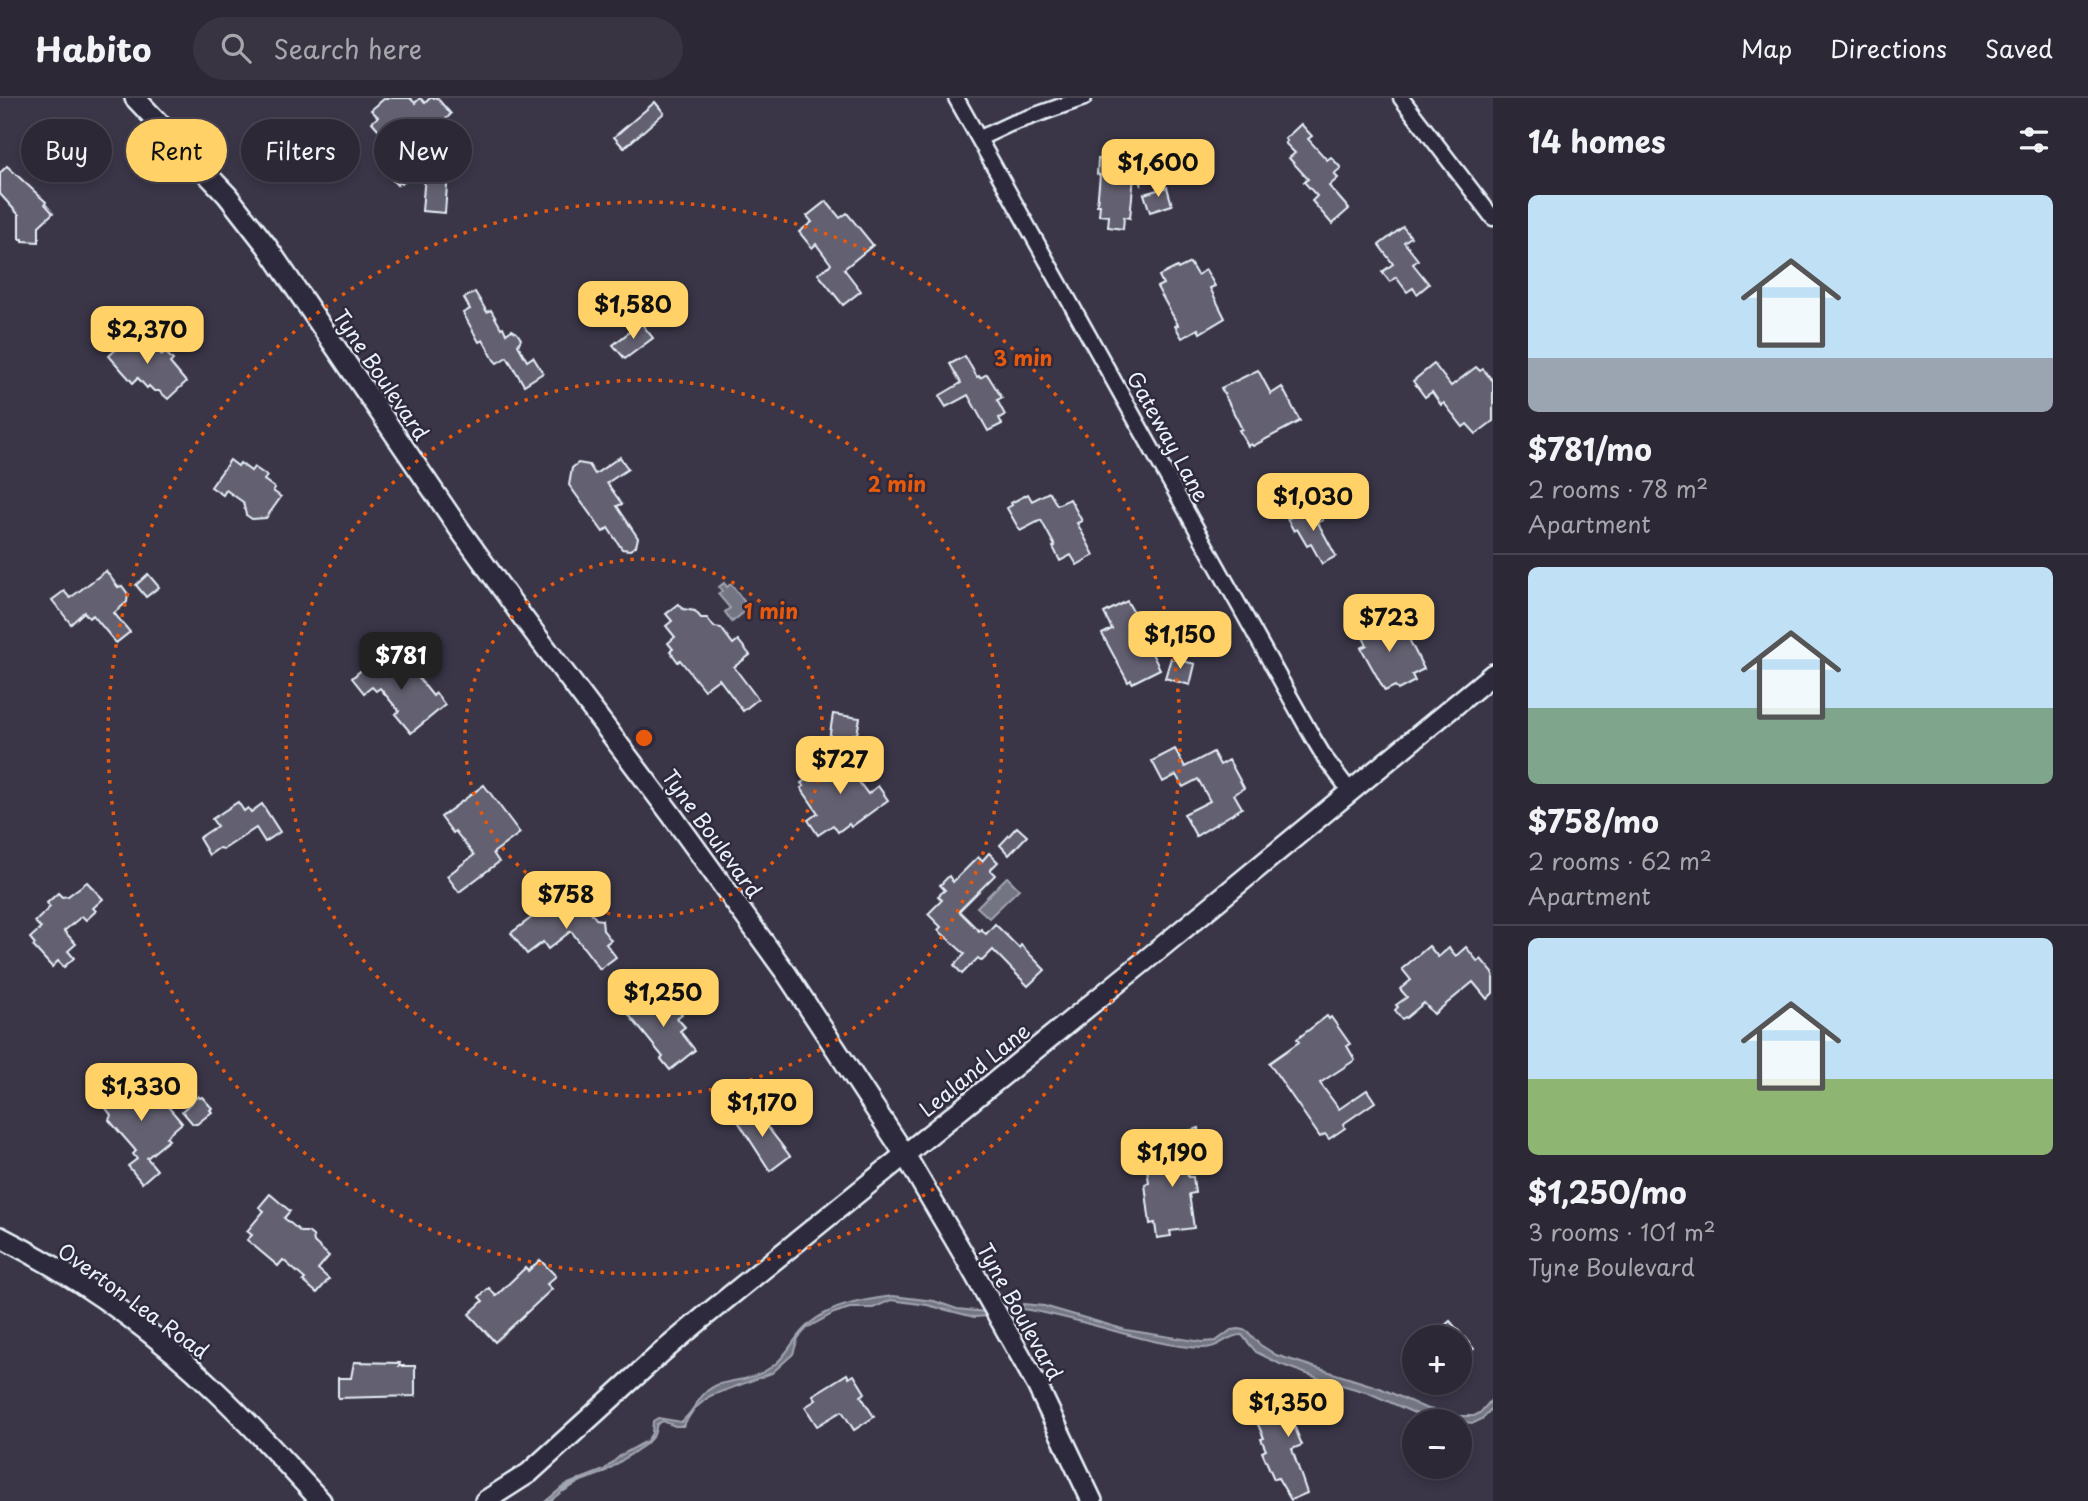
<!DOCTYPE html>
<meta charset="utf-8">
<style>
:root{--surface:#2c2836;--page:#383442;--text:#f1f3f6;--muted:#a6a6ad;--line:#484451;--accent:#ffd166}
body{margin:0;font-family:"Playpen Sans",sans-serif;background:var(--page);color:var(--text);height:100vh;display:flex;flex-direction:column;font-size:26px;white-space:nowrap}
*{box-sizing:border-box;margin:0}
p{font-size:23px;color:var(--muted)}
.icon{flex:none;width:38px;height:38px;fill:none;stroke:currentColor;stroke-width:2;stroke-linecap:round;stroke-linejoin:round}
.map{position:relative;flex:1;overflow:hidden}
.panel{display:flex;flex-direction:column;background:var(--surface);width:595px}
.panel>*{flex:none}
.hud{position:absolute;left:21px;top:21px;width:665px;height:63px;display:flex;gap:14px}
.tools{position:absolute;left:1402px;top:1227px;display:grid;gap:14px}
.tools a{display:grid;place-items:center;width:70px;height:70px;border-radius:50%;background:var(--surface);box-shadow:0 4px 10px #0003,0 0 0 2px var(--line);font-size:35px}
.price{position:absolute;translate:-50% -60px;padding:0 16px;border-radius:14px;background:var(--accent);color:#111;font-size:23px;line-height:46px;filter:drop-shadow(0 2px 4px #0008)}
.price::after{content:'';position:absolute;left:50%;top:42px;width:21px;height:16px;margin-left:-10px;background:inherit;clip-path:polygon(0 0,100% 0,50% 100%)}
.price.active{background:#222;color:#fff}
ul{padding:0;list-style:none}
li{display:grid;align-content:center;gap:14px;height:371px;padding:0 35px}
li+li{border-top:2px solid var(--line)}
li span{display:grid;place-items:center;height:217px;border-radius:10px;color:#555}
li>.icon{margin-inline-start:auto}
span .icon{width:126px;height:126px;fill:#fffc;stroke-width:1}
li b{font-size:30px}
h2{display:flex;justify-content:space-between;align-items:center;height:84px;padding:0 35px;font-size:30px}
.pill{padding:0 24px;border-radius:32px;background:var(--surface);box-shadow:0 4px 10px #0003,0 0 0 2px var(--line);font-size:24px;line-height:63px}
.pill.active{background:var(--accent);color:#111}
header{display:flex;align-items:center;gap:42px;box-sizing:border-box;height:98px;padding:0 35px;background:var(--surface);border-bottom:2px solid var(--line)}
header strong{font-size:33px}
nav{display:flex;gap:38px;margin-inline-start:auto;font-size:24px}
.search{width:490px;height:63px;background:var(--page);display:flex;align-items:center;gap:18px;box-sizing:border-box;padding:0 24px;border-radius:38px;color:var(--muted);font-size:26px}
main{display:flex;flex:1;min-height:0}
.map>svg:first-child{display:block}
.water{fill:#737482;stroke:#a2a6b1;stroke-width:2}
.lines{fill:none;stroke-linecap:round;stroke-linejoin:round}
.stream{stroke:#a2a6b1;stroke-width:4.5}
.building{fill:#636171;stroke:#e8f1f8;stroke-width:2}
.street-casing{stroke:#e8f1f8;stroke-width:19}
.secondary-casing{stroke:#e8f1f8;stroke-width:24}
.street{stroke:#2f2a3d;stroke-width:14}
.secondary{stroke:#2f2a3d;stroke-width:19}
.ring{fill:none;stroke:#e8590c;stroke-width:3.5;stroke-dasharray:3.5 7}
.labels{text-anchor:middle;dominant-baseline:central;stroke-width:5;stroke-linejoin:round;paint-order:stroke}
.street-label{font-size:21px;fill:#e8f1f8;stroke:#2f2a3d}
.centre{fill:#e8590c;stroke:#2f2a3d;stroke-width:3.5}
.ring-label{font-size:21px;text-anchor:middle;font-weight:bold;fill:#e8590c;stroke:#2f2a3d;stroke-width:5;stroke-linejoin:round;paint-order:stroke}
</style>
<header>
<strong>Habito</strong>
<div class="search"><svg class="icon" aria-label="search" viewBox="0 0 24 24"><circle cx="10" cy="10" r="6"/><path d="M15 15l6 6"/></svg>Search here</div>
<nav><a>Map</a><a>Directions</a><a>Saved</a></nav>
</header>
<main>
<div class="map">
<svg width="1493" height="1403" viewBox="0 0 1493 1403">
<rect width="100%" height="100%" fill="#3a3648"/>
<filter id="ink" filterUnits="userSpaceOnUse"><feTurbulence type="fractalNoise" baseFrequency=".0143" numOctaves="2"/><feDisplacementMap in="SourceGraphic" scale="14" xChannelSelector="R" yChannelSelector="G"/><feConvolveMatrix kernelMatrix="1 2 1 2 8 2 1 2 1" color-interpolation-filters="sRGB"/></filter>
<g filter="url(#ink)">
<g class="water">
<polygon points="724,485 727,489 731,486 749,510 732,524 725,514 730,510 718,496 722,493 719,489"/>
<polygon points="1007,779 1019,791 989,820 977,809"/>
<path d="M893,1198l41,5 23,8 29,3 2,4 -14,1 -47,-12 -36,-5 -18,8h-23l-16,5 -27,15 -9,10 -5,16 -21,19 -62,23 -16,13 -11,17h-8l-12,-5 -6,3 -3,11 -8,9 -43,29 -33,12 -20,16h-4l19,-16 39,-15 17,-15 26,-14 5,-8 1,-12 5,-3 23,4c12,-8 17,-27 32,-35 6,-4 13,-4 20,-6 15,-2 28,-6 40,-15 14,-10 19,-25 31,-37 21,-23 58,-29 89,-33z"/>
<path d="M1023,1206l21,2 82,24 76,12 14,-1 15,-11 8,-1 8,2 12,13 17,11 104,33 45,20 33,8h16l6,-3 13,-15v9l-11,12 -8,4 -27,-2 -28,-6 -50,-22 -51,-15 -38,-14 -24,-12 -14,-17c-14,-1 -23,14 -40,13 -60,-3 -120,-31 -180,-39z"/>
</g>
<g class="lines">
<polyline class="stream" points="563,1392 580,1382"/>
</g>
<g class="building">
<polygon points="385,0 410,0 415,5 420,0 425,5 430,0 437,0 451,16 444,23 456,37 437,54 444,61 431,72 448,74 445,115 422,113 426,64 402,85 400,84 397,87 385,73 406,54 388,33 384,38 372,24 378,19 371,12"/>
<polygon points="655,4 664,15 624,50 614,39"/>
<polygon points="1301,26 1312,38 1308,41 1327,62 1331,59 1341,70 1334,76 1338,80 1329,88 1349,111 1332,126 1312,103 1317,98 1304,84 1308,81 1289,60 1295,55 1285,45 1287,43 1285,41"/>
<polygon points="1114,47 1154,53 1152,68 1144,67 1141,88 1135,68 1130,120 1124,119 1123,131 1108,129 1109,118 1099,117 1100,107 1097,107 1100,77 1097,76 1098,61 1112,63"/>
<polygon points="7,68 46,104 45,106 53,115 39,128 39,144 23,143 23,141 19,141 19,117 0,96 0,75"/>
<polygon points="1167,89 1172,107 1150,114 1144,96"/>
<polygon points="826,103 840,120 847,115 873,147 844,171 861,193 843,207 818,176 831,166 816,146 812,150 799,134 812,124 807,118"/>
<polygon points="1403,129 1411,139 1404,144 1418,162 1413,166 1429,186 1417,196 1413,190 1407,194 1396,179 1390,184 1382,174 1393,166 1379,147"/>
<polygon points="1190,165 1197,177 1206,172 1215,188 1210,190 1225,220 1200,235 1198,231 1182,240 1175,228 1178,227 1157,189 1163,186 1159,178 1177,169 1178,171"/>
<polygon points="475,194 487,214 491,212 501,230 503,229 506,236 512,232 517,235 521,241 518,247 527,263 533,259 543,275 524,287 507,259 497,265 494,262 483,242 479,244 463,215 470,211 464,200"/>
<polygon points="641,225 653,240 625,261 613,247"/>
<polygon points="135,233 162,257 165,254 173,262 170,265 186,284 168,301 159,293 154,293 149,288 147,290 138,280 133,285 109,258"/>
<polygon points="965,258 977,279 979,278 980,280 987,276 1002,300 997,302 1005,317 999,320 1002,326 988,333 968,297 946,309 939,298 961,285 950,266"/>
<polygon points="1434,266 1451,288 1476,269 1480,273 1483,271 1493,283 1493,323 1476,336 1467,326 1463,329 1444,305 1441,307 1432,294 1425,299 1413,283"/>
<polygon points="1258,272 1271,296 1282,289 1300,323 1253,348 1251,346 1248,348 1239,332 1242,331 1221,290"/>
<polygon points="620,359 628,371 607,385 622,406 617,408 638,440 636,448 630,452 622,451 608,430 603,434 569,387 572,370 578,365 589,367 595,376"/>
<polygon points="230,362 238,368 240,365 251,373 254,369 267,378 264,382 275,390 273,393 281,399 266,420 252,421 246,417 243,404 226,392 223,397 211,389"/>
<polygon points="1049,394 1057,407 1070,401 1082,423 1077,425 1094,457 1077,467 1071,457 1060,463 1053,449 1055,448 1041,422 1020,433 1007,410 1012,407 1011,405 1028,396 1032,403"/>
<polygon points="1309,409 1312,413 1317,410 1323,422 1318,425 1336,458 1322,466 1311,446 1307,448 1297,431 1294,433 1287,421"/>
<polygon points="106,473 118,489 122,488 128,496 127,504 114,515 130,534 116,545 93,517 89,520 84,514 71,526 52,502 64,493 70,500"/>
<polygon points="148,476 159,489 146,499 136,487"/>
<polygon points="1127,503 1144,532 1141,534 1160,571 1132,585 1131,582 1128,584 1102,536 1112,531 1104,515"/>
<polygon points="679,506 683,511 695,513 701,520 707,520 714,529 721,530 733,546 738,542 750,557 734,569 758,601 743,613 719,581 704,592 680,562 678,564 670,553 673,551 668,545 675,539 666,528 672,523 666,516"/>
<polygon points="1371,515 1375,521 1381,518 1393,542 1406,535 1424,571 1412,577 1415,583 1398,592 1395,588 1385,593 1361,550 1367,547 1358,530 1361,529 1358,522"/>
<polygon points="390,559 406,578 412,572 433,598 436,595 445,607 411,635 395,616 399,613 380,590 376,593 372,589 364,595 352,580 372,563 377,569"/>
<polygon points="1171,560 1195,566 1190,587 1165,580"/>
<polygon points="833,616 860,620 857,636 853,636 850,652 828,648"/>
<polygon points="1175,651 1185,669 1213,654 1220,667 1229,662 1244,690 1234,696 1242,710 1196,738 1184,716 1210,703 1198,681 1183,689 1176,677 1163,684 1152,663"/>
<polygon points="844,654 858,672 853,676 868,696 878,688 888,702 851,729 849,726 838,734 833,727 818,737 808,722 818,715 801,690 804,688 801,685"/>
<polygon points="484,687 520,735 493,755 499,764 459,794 447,778 474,757 455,733 453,735 441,719"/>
<polygon points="238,704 244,713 248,710 251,714 262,706 280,734 265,744 256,730 224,751 219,750 209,757 199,740 217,728 212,721"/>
<polygon points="1017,729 1027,738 1009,757 1000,747"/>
<polygon points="989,755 998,764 990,772 995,777 959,813 979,833 981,831 986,836 995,826 1019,850 1021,847 1045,872 1028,888 993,852 982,863 978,860 962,876 954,867 965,856 938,832 941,829 928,816 942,802 938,798 945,792 940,787 949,778 953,784 978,759 982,763"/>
<polygon points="87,784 103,801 93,810 96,813 86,822 82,818 64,833 76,846 68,853 74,860 64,869 58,863 52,869 33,848 35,846 30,840 41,830 35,824 50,809 47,805 58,795 62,799 68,798"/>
<polygon points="566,798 576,812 585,806 596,821 602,822 603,832 611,842 606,846 616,859 600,871 571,833 548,851 543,844 527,856 511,835 542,812 544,815"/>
<polygon points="1429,848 1438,859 1449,850 1456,858 1466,849 1478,864 1481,861 1493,875 1493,895 1487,901 1473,884 1434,916 1424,905 1406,920 1405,919 1402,921 1395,912 1398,909 1396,907 1407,899 1400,891 1411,882 1402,871"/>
<polygon points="661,893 682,916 677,920 685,929 680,933 695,952 670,972 661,961 663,959 629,917"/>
<polygon points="1327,918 1329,921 1331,919 1350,946 1347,948 1355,962 1320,985 1339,1011 1367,992 1375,1004 1343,1026 1345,1030 1329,1041 1325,1036 1320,1039 1269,965 1299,944 1297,941"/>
<polygon points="124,981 128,986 133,982 148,996 153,991 182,1025 166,1039 169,1042 147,1060 157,1072 142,1085 128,1068 137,1061 133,1056 136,1053 109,1022 111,1017 105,1009 113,1002 107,995"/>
<polygon points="198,998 200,1000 202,999 212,1010 210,1012 212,1014 197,1026 193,1026 182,1013"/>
<polygon points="746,1009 755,1021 759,1018 790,1058 770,1073 734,1017"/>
<polygon points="1199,1030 1202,1052 1192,1054 1185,1063 1188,1079 1193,1079 1195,1095 1189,1096 1194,1130 1170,1133 1171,1138 1157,1140 1155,1125 1150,1126 1145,1086 1149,1085 1147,1070 1155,1069 1156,1058 1183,1055 1181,1035"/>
<polygon points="270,1096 290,1113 284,1120 301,1134 308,1134 313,1138 314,1144 329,1158 318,1171 329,1181 317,1195 303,1183 305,1181 283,1162 278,1168 247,1142 252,1137 247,1133 264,1113 259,1109"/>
<polygon points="540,1162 556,1178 547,1186 552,1191 495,1244 469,1216 483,1203 479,1199 489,1190 496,1198 525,1170 528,1173"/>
<polygon points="1450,1223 1474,1251 1460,1264 1460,1239 1431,1239"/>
<polygon points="354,1264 400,1265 399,1268 415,1268 415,1298 338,1300 338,1280 351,1280"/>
<polygon points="847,1276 849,1280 854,1277 865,1295 861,1298 874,1319 854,1332 842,1313 817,1328 805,1309 816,1302 813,1297"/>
<polygon points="1321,1292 1329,1310 1293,1325 1302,1347 1292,1351 1307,1395 1291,1402 1278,1380 1274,1381 1262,1354 1266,1352 1261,1341 1264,1340 1256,1322 1272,1316 1271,1312 1285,1305 1312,1293 1313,1295"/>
</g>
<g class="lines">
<defs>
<g id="street">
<polyline points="956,0 1313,640 1325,660 1350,693"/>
<polyline points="1401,0 1493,120"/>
<polyline points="980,40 1010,26 1084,0"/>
</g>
<g id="secondary">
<polyline points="135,0 227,97 266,147 460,432 521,517 671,716 786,875 904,1055 965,1159 1037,1287 1092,1403"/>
<path d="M0,1139c79,40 154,94 217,155 37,35 70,73 104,109"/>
<polyline points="485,1403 529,1375 661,1255 705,1218 1147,861 1493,576"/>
</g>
</defs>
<use href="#street" class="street-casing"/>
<use href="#secondary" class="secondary-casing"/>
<use href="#street" class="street"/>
<use href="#secondary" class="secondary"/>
</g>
</g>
<g class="ring">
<circle cx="644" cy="640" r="179"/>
<circle cx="644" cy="640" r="358"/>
<circle cx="644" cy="640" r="536"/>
</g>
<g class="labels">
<g class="street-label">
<text transform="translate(382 276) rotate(56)">Tyne Boulevard</text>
<text transform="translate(1169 338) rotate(61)">Gateway Lane</text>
<text transform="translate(713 735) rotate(54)">Tyne Boulevard</text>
<text transform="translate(974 971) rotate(-39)">Lealand Lane</text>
<text transform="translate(134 1202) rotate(36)">Overton Lea Road</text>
<text transform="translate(1021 1213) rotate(61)">Tyne Boulevard</text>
</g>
</g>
<circle cx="644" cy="640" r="10" class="centre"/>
<g class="ring-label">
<text x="1023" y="268">3 min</text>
<text x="897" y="394">2 min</text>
<text x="771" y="521">1 min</text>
</g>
</svg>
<div class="tools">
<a>+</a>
<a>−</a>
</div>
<b class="price" style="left:1158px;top:101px">$1,600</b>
<b class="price" style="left:633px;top:243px">$1,580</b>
<b class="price" style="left:147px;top:268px">$2,370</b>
<b class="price" style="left:1313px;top:435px">$1,030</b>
<b class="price" style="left:1389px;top:556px">$723</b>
<b class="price" style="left:1180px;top:573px">$1,150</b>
<b class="price active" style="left:401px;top:594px">$781</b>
<b class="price" style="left:840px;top:698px">$727</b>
<b class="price" style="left:566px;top:833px">$758</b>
<b class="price" style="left:663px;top:931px">$1,250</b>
<b class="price" style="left:141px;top:1025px">$1,330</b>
<b class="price" style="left:762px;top:1041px">$1,170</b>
<b class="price" style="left:1172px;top:1091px">$1,190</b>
<b class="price" style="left:1288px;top:1341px">$1,350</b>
<div class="hud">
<a class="pill">Buy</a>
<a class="pill active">Rent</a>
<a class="pill">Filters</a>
<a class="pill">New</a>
</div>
</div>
<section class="panel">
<h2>14 homes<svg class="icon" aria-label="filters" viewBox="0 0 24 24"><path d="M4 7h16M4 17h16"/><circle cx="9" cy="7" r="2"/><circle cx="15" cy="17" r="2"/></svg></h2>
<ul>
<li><span style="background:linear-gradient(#bfe0f5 75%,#9aa5b1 0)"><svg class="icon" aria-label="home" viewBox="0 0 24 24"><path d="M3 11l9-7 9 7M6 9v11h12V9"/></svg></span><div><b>$781/mo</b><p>2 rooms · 78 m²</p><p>Apartment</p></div></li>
<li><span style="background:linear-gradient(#bfe0f5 65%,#7fa58c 0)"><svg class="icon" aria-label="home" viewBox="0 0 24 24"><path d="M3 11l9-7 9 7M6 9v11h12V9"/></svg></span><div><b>$758/mo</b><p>2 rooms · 62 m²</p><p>Apartment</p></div></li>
<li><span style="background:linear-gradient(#bfe0f5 65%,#8fb573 0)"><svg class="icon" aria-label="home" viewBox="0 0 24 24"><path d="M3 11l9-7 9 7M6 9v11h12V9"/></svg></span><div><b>$1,250/mo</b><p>3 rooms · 101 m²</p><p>Tyne Boulevard</p></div></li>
</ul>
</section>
</main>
